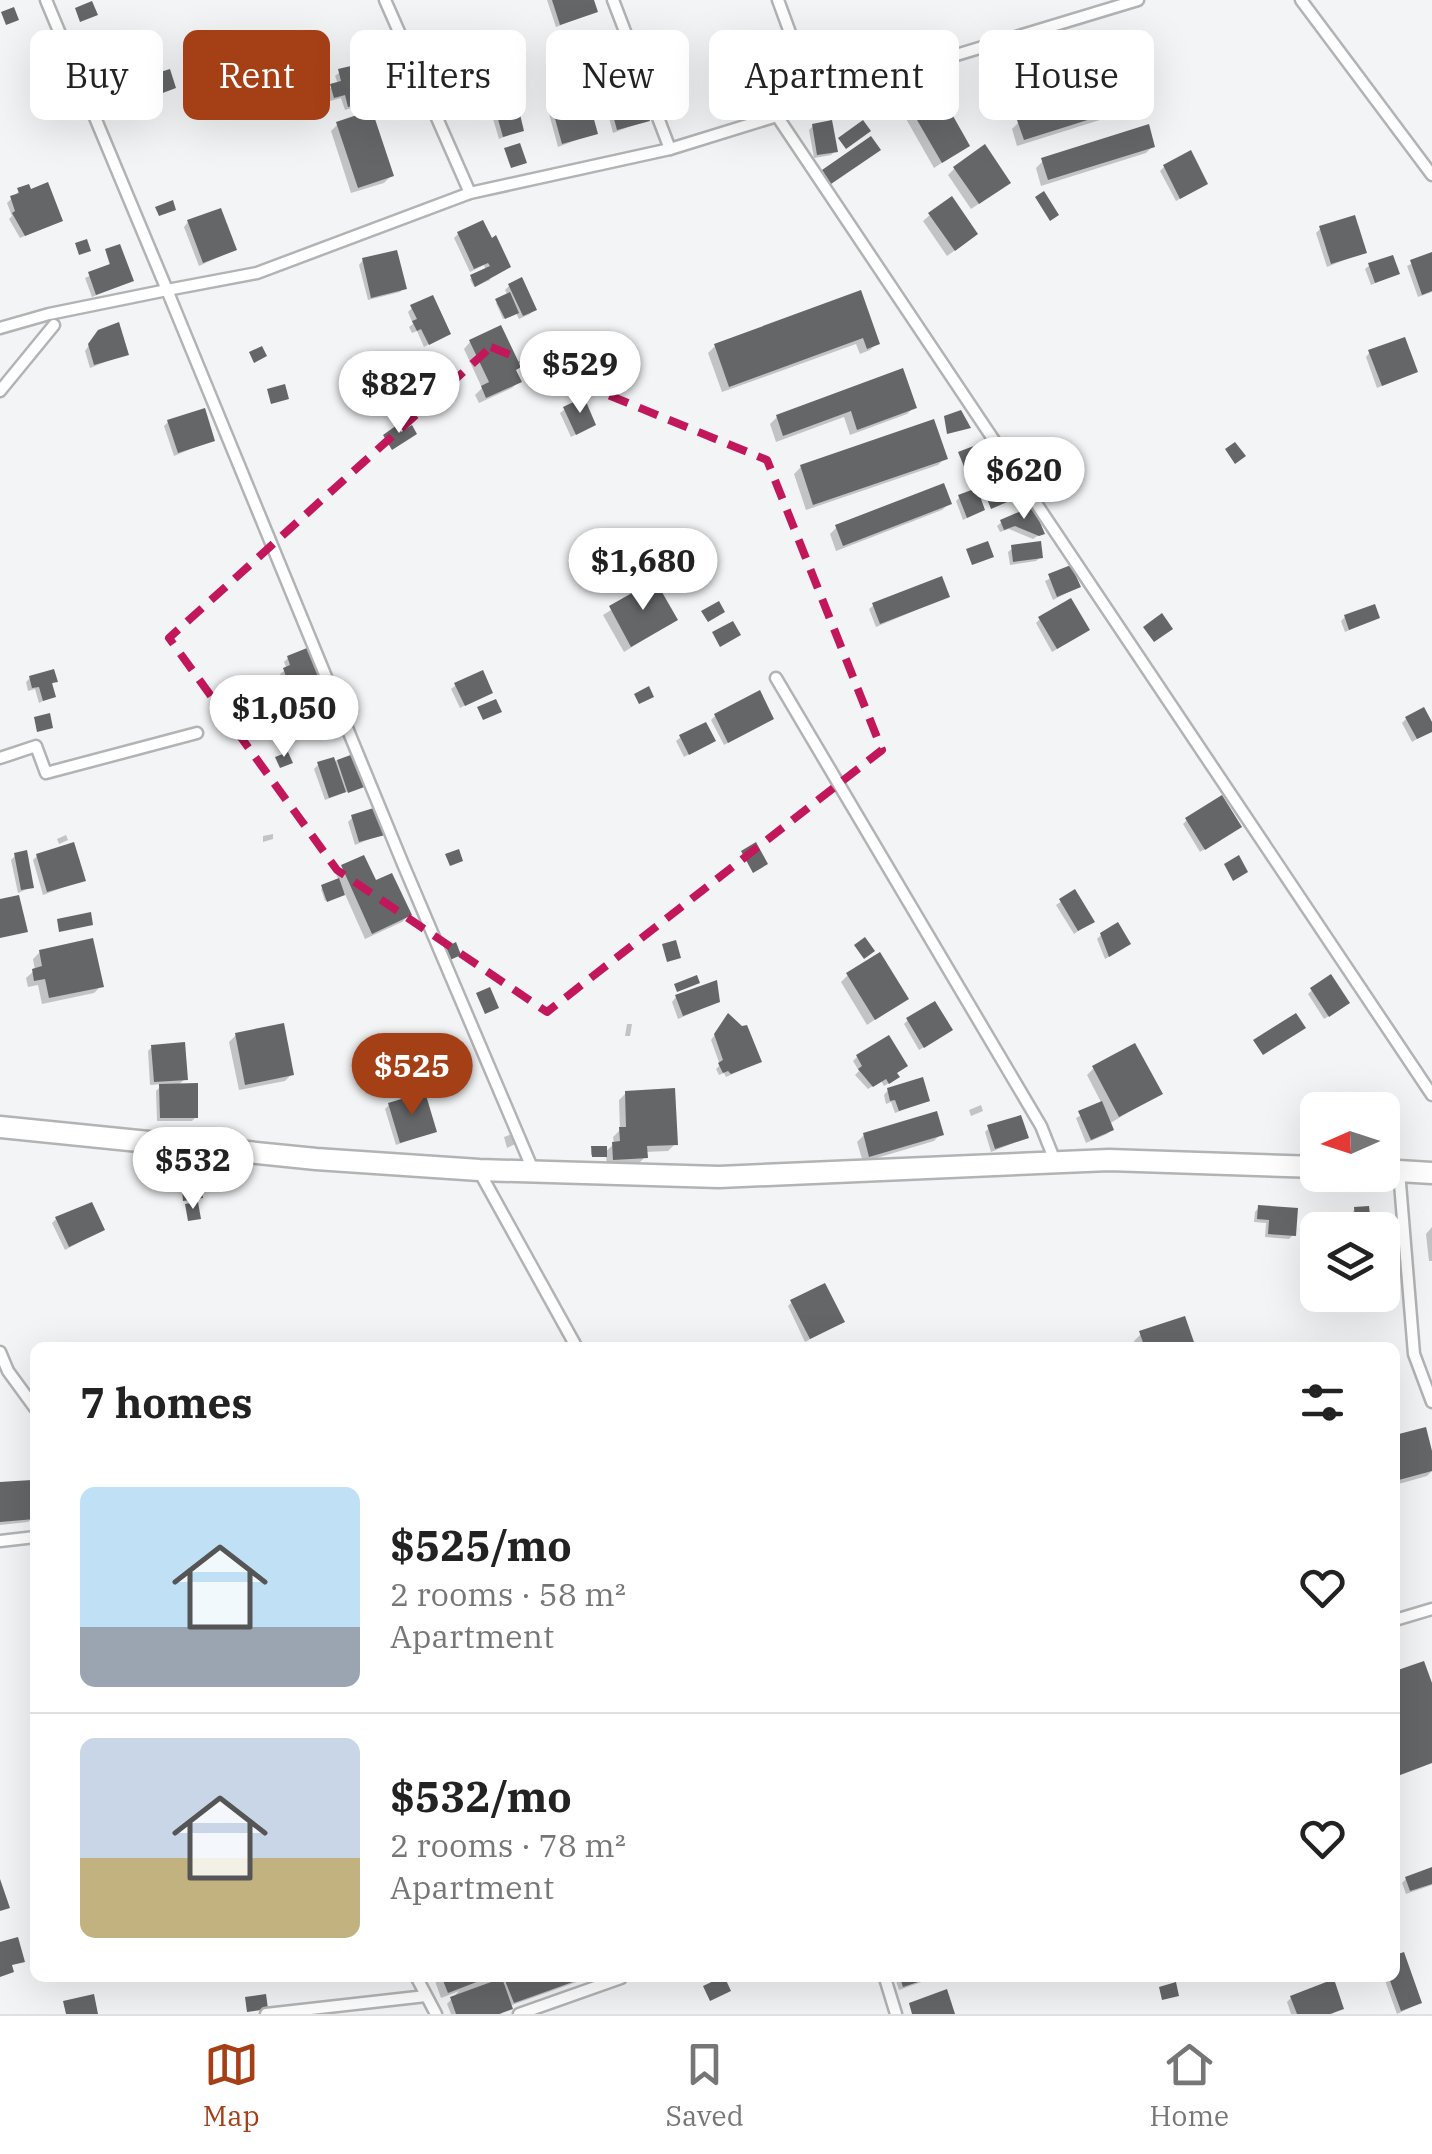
<!DOCTYPE html>
<meta charset="utf-8">
<style>
:root{--surface:#fff;--page:#f2f2f2;--text:#222;--muted:#767676;--line:#e0e0e0;--accent:#a53f16}
body{margin:0;font-family:"IBM Plex Serif",serif;background:var(--page);color:var(--text);height:100vh;display:flex;flex-direction:column;font-size:38px;white-space:nowrap}
*{box-sizing:border-box;margin:0}
p{font-size:32px;color:var(--muted)}
.icon{flex:none;width:55px;height:55px;fill:none;stroke:currentColor;stroke-width:2;stroke-linecap:round;stroke-linejoin:round}
.map{position:relative;flex:1;overflow:hidden}
.panel{position:absolute;left:30px;top:1342px;width:1370px;height:640px;display:flex;flex-direction:column;background:var(--surface);border-radius:15px;box-shadow:0 10px 40px #0002}
.panel>*{flex:none}
.top-card{position:absolute;left:30px;top:30px;width:1372px;height:90px;display:flex;gap:20px}
.needle{width:65px;rotate:267deg}
.controls{position:absolute;left:1300px;top:1092px;display:grid;gap:20px}
.controls a{display:grid;place-items:center;width:100px;height:100px;border-radius:15px;background:var(--surface);box-shadow:0 10px 40px #0002;font-size:50px}
.price{position:absolute;translate:-50% -85px;padding:0 22px;border-radius:35px;background:#fff;color:#222;font-size:32px;line-height:65px;filter:drop-shadow(0 2px 5px #0008)}
.price::after{content:'';position:absolute;left:50%;top:60px;width:30px;height:22px;margin-left:-15px;background:inherit;clip-path:polygon(0 0,100% 0,50% 100%)}
.price.on{background:var(--accent);color:#fff}
ul{padding:0;list-style:none}
li{display:flex;align-items:center;gap:30px;height:250px;padding:0 50px}
li+li{border-top:2px solid var(--line)}
li span{display:grid;place-items:center;flex:none;width:280px;height:200px;border-radius:15px;color:#555}
li>.icon{margin-inline-start:auto}
span .icon{width:120px;height:120px;fill:#fffc;stroke-width:1}
li b{font-size:42px}
h2{display:flex;justify-content:space-between;align-items:center;height:120px;padding:0 50px;font-size:42px}
.chip{padding:0 35px;border-radius:15px;background:var(--surface);box-shadow:0 10px 40px #0002;font-size:35px;line-height:90px}
.chip.on{background:var(--accent);color:#fff}
.dock{display:flex;justify-content:space-around;align-items:center;height:140px;border-top:2px solid var(--line);background:var(--surface);font-size:28px;color:var(--muted)}
.dock a{display:grid;justify-items:center;gap:5px}
.dock .on{color:var(--accent)}
.map>svg:first-child{display:block}
.shadow{fill:#0003}
.building{fill:#656668}
.lines{fill:none;stroke-linecap:round;stroke-linejoin:round}
.service-casing{stroke:#b1b3b5;stroke-width:15}
.minor-casing{stroke:#b1b3b5;stroke-width:25}
.service{stroke:#fff;stroke-width:10}
.minor{stroke:#fff;stroke-width:20}
.marked{fill:none;stroke:#c2185b;stroke-width:8;stroke-dasharray:20 12;stroke-linejoin:round}
</style>
<div class="map">
<svg width="1432" height="2014" viewBox="0 0 1432 2014">
<rect width="100%" height="100%" fill="#f2f4f6"/>
<g class="shadow">
<polygon points="547,0 592,0 595,12 556,27"/>
<polygon points="1103,68 1096,75 987,106 982,88 989,81"/>
<polygon points="340,72 359,102 355,107 345,110 341,98 330,101 327,90 338,84 335,76"/>
<polygon points="481,87 508,92 480,103 477,91"/>
<polygon points="606,88 647,120 613,133 602,92"/>
<polygon points="908,103 967,146 934,168 901,110"/>
<polygon points="552,106 595,133 558,147 548,110"/>
<polygon points="1126,107 1119,114 1017,146 1012,129 1019,122"/>
<polygon points="497,115 521,130 499,139 493,119"/>
<polygon points="338,124 391,176 384,183 351,193 331,131"/>
<polygon points="813,126 835,151 831,155 814,158 809,130"/>
<polygon points="1153,146 1146,153 1041,186 1036,168 1043,161"/>
<polygon points="1164,167 1201,187 1176,201 1160,171"/>
<polygon points="955,168 1001,189 971,209 948,175"/>
<polygon points="19,191 60,221 20,238 9,219 12,216 7,203"/>
<polygon points="930,215 968,241 947,256 923,221"/>
<polygon points="188,222 234,250 199,266 184,227"/>
<polygon points="1320,229 1364,252 1327,267 1316,233"/>
<polygon points="458,234 491,241 490,280 474,287 470,279 486,271 484,265 470,272 454,238"/>
<polygon points="106,252 131,281 92,297 85,278 110,267"/>
<polygon points="1432,254 1432,292 1418,297 1407,266"/>
<polygon points="363,260 404,288 400,292 368,300 359,265"/>
<polygon points="1370,265 1397,274 1371,285 1365,269"/>
<polygon points="509,286 534,310 530,314 519,319 516,313 503,319 496,303 508,296 505,290"/>
<polygon points="859,293 877,343 870,350 860,354 856,344 722,392 708,353 715,346"/>
<polygon points="412,308 448,333 424,347 417,331 412,333 409,327 413,324 408,312"/>
<polygon points="95,337 126,354 90,368 85,351"/>
<polygon points="470,342 514,371 519,381 512,388 479,403 475,395 482,388 464,349"/>
<polygon points="1370,352 1415,372 1377,388 1366,357"/>
<polygon points="901,371 914,407 907,414 850,435 844,417 776,442 770,424 777,417"/>
<polygon points="565,409 593,425 571,437 560,413"/>
<polygon points="168,422 212,440 174,456 164,426"/>
<polygon points="945,458 938,465 806,510 794,474 801,467"/>
<polygon points="960,497 982,510 963,520 956,501"/>
<polygon points="949,504 942,510 836,551 830,534 837,527"/>
<polygon points="1002,522 1042,533 1033,539 1009,529 1000,532 997,526"/>
<polygon points="1013,548 1041,557 1036,561 1010,565 1008,552"/>
<polygon points="1070,568 1078,587 1053,600 1045,581"/>
<polygon points="654,583 675,620 624,652 603,615"/>
<polygon points="947,597 876,627 869,609 874,605"/>
<polygon points="1345,617 1377,618 1345,632 1341,621"/>
<polygon points="1040,619 1083,634 1052,652 1036,623"/>
<polygon points="288,658 320,677 295,689 291,679 283,682 280,674 287,669 284,662"/>
<polygon points="30,678 55,681 50,686 53,696 39,703 35,689 28,691 26,682"/>
<polygon points="456,685 490,692 460,708 451,689"/>
<polygon points="715,716 771,719 724,745 711,720"/>
<polygon points="1406,719 1432,728 1432,730 1412,742 1402,723"/>
<polygon points="681,737 713,741 684,757 676,741"/>
<polygon points="355,756 365,785 325,800 314,769 318,765"/>
<polygon points="352,818 382,834 355,845 348,822"/>
<polygon points="1187,820 1235,830 1200,852 1183,824"/>
<polygon points="273,834 273,839 263,842 263,836"/>
<polygon points="66,835 68,840 59,844 57,839"/>
<polygon points="15,856 32,887 18,893 11,860"/>
<polygon points="37,856 83,880 43,895 33,860"/>
<polygon points="343,868 375,884 409,915 402,922 365,939 344,892 325,901 321,889 339,881 336,874"/>
<polygon points="1074,893 1087,925 1074,934 1056,905"/>
<polygon points="1101,935 1124,948 1105,959 1097,939"/>
<polygon points="40,952 101,986 94,993 42,1004 38,985 28,987 26,978 35,970 33,959"/>
<polygon points="848,975 905,999 867,1025 841,982"/>
<polygon points="1312,990 1343,1007 1324,1019 1308,994"/>
<polygon points="676,997 717,1002 678,1019 672,1002"/>
<polygon points="725,1020 759,1062 726,1077 724,1073 719,1075 716,1069 720,1065 711,1040"/>
<polygon points="908,1020 946,1034 919,1050 904,1024"/>
<polygon points="627,1024 632,1024 630,1036 625,1036"/>
<polygon points="236,1035 292,1074 285,1081 239,1090 229,1042"/>
<polygon points="152,1047 185,1079 177,1086 196,1117 192,1121 157,1121 156,1091 163,1084 150,1085 148,1051"/>
<polygon points="857,1057 894,1074 893,1081 884,1086 881,1081 868,1089 855,1075 859,1071 853,1061"/>
<polygon points="1094,1068 1160,1093 1109,1124 1111,1130 1107,1134 1086,1143 1076,1118 1102,1104 1087,1075"/>
<polygon points="888,1090 928,1100 895,1113 891,1102 886,1104 884,1095"/>
<polygon points="626,1093 675,1144 668,1151 645,1152 645,1157 638,1164 607,1166 606,1155 591,1155 591,1150 604,1153 614,1144 613,1137 620,1130 619,1100"/>
<polygon points="389,1105 434,1131 396,1145 385,1109"/>
<polygon points="981,1105 983,1111 971,1116 969,1110"/>
<polygon points="989,1128 1026,1138 991,1152 985,1132"/>
<polygon points="512,1134 515,1144 507,1148 504,1137"/>
<polygon points="941,1134 934,1141 863,1162 857,1142 864,1135"/>
<polygon points="1259,1207 1293,1235 1289,1239 1265,1237 1266,1223 1254,1222 1255,1212"/>
<polygon points="1355,1209 1367,1217 1392,1219 1395,1248 1391,1252 1382,1253 1382,1230 1352,1230 1351,1214"/>
<polygon points="56,1219 102,1230 65,1250 52,1223"/>
<polygon points="1432,1227 1432,1261 1429,1261 1426,1234"/>
<polygon points="792,1302 842,1322 805,1342 788,1306"/>
<polygon points="1141,1334 1193,1348 1136,1348 1134,1341"/>
<polygon points="1395,1437 1432,1461 1432,1471 1427,1476 1395,1485"/>
<polygon points="0,1486 33,1518 28,1522 0,1525"/>
<polygon points="1432,1870 1432,1885 1406,1894 1402,1883 1406,1879"/>
<polygon points="1395,1958 1420,2003 1397,2014 1384,1978 1395,1978"/>
<polygon points="434,1978 499,1978 495,1982 506,1978 588,1978 509,2006 501,2014 451,2014 447,2004 459,1991 441,1998"/>
<polygon points="895,1978 933,1978 899,1990"/>
<polygon points="1291,1998 1341,2008 1332,2014 1291,2014 1287,2002"/>
</g>
<g class="building">
<polygon points="552,0 594,0 598,12 560,25"/>
<polygon points="92,1 98,15 80,22 75,8"/>
<polygon points="14,7 19,20 6,25 1,12"/>
<polygon points="1100,47 1106,69 994,101 987,79"/>
<polygon points="355,65 362,103 348,107 345,95 334,98 330,84 341,81 338,69"/>
<polygon points="170,69 176,88 160,94 154,74"/>
<polygon points="151,75 156,90 137,96 133,81"/>
<polygon points="506,77 511,93 484,101 480,84"/>
<polygon points="637,77 650,121 617,130 605,86"/>
<polygon points="935,84 970,146 942,163 906,101"/>
<polygon points="1122,87 1129,107 1024,140 1017,120"/>
<polygon points="587,94 598,134 562,144 551,104"/>
<polygon points="518,106 524,131 503,137 496,112"/>
<polygon points="372,110 394,176 358,188 336,122"/>
<polygon points="832,120 838,152 817,155 812,124"/>
<polygon points="863,120 871,131 846,149 838,138"/>
<polygon points="1149,124 1155,147 1048,180 1041,158"/>
<polygon points="871,136 881,150 831,184 822,170"/>
<polygon points="520,143 527,163 511,168 504,148"/>
<polygon points="985,144 1011,183 979,204 953,167"/>
<polygon points="1191,150 1208,184 1180,199 1163,165"/>
<polygon points="48,182 63,221 25,236 12,213 15,211 10,196 19,193 17,188 29,184 31,189"/>
<polygon points="1044,191 1059,215 1050,221 1035,197"/>
<polygon points="952,196 978,234 955,251 928,213"/>
<polygon points="173,200 176,210 159,216 155,207"/>
<polygon points="221,208 237,250 203,263 187,220"/>
<polygon points="1355,215 1367,253 1331,264 1319,226"/>
<polygon points="483,220 492,238 496,235 511,267 475,287 470,275 490,266 488,263 474,269 457,232"/>
<polygon points="87,239 91,251 79,255 75,243"/>
<polygon points="120,244 134,281 96,295 88,272 110,264 105,249"/>
<polygon points="397,250 407,289 371,298 362,258"/>
<polygon points="1432,252 1432,291 1422,295 1410,260"/>
<polygon points="1393,255 1400,274 1375,283 1368,263"/>
<polygon points="522,277 537,310 523,316 508,284"/>
<polygon points="861,290 880,344 867,349 863,338 729,387 714,344"/>
<polygon points="510,292 519,313 505,319 495,299"/>
<polygon points="433,295 451,334 429,345 421,329 417,331 412,321 417,319 410,305"/>
<polygon points="119,322 129,355 94,365 88,344 98,330"/>
<polygon points="501,325 521,367 516,370 522,382 486,398 481,386 489,382 469,340"/>
<polygon points="1405,337 1418,372 1382,386 1368,350"/>
<polygon points="262,346 267,356 254,363 249,352"/>
<polygon points="903,368 917,408 857,430 851,411 783,436 776,415"/>
<polygon points="285,384 289,399 271,404 267,389"/>
<polygon points="584,397 596,425 576,435 563,407"/>
<polygon points="205,408 215,441 178,453 167,420"/>
<polygon points="961,410 971,428 947,434 944,416"/>
<polygon points="934,419 948,459 813,505 800,465"/>
<polygon points="397,425 401,432 412,425 417,434 392,450 383,435"/>
<polygon points="1235,442 1246,456 1235,464 1225,449"/>
<polygon points="979,444 986,460 965,469 958,452"/>
<polygon points="998,479 1007,502 991,509 982,486"/>
<polygon points="944,483 952,504 843,546 835,525"/>
<polygon points="977,488 985,510 967,518 958,495"/>
<polygon points="1033,506 1045,534 1039,536 1015,526 1004,530 1000,520"/>
<polygon points="637,536 641,543 622,554 618,547"/>
<polygon points="988,541 994,557 972,565 966,549"/>
<polygon points="1041,541 1043,558 1013,562 1011,545"/>
<polygon points="684,555 693,572 683,578 673,561"/>
<polygon points="1071,565 1081,587 1057,597 1048,574"/>
<polygon points="942,576 950,597 880,624 872,603"/>
<polygon points="655,580 678,620 631,647 609,606"/>
<polygon points="1071,598 1090,630 1057,649 1038,617"/>
<polygon points="719,601 725,612 708,622 701,611"/>
<polygon points="1375,604 1380,618 1349,630 1344,615"/>
<polygon points="1162,613 1173,629 1154,642 1143,627"/>
<polygon points="733,621 741,635 720,647 712,632"/>
<polygon points="312,646 323,677 299,687 295,676 287,679 283,668 290,665 287,656"/>
<polygon points="54,669 58,682 52,683 56,697 43,701 39,687 32,688 29,676"/>
<polygon points="483,670 493,693 465,706 454,683"/>
<polygon points="649,686 654,697 639,704 634,694"/>
<polygon points="760,690 774,719 728,743 714,714"/>
<polygon points="496,699 502,712 483,720 477,707"/>
<polygon points="1424,707 1432,722 1432,732 1417,739 1405,717"/>
<polygon points="50,713 53,728 37,732 34,717"/>
<polygon points="706,722 716,741 689,755 679,735"/>
<polygon points="288,752 293,763 280,768 275,757"/>
<polygon points="356,753 367,786 348,793 337,760"/>
<polygon points="334,757 346,792 329,798 317,762"/>
<polygon points="1222,795 1242,827 1205,850 1185,818"/>
<polygon points="377,807 385,835 359,842 351,815"/>
<polygon points="74,842 86,881 47,892 36,854"/>
<polygon points="756,842 768,864 753,873 741,851"/>
<polygon points="459,849 463,861 450,866 445,854"/>
<polygon points="27,850 34,888 21,890 14,853"/>
<polygon points="364,855 376,880 392,873 412,915 372,934 341,865"/>
<polygon points="1239,855 1248,872 1233,881 1224,864"/>
<polygon points="339,878 345,895 327,902 321,885"/>
<polygon points="1075,889 1095,922 1078,931 1059,899"/>
<polygon points="19,895 28,932 0,938 0,899"/>
<polygon points="91,912 93,925 59,932 57,919"/>
<polygon points="1118,922 1131,944 1109,957 1100,933"/>
<polygon points="865,937 875,951 864,959 854,945"/>
<polygon points="93,938 104,987 49,998 45,979 34,981 32,969 42,966 39,950"/>
<polygon points="676,940 681,958 667,962 662,944"/>
<polygon points="456,942 461,955 450,960 444,948"/>
<polygon points="880,952 909,999 875,1020 846,973"/>
<polygon points="1331,974 1350,1003 1329,1017 1310,988"/>
<polygon points="697,975 700,983 677,992 674,984"/>
<polygon points="717,980 720,1002 683,1016 675,995"/>
<polygon points="490,987 499,1008 485,1014 476,993"/>
<polygon points="935,1001 953,1030 924,1048 906,1018"/>
<polygon points="728,1013 742,1026 747,1025 762,1062 731,1074 728,1071 723,1073 718,1063 723,1060 714,1034"/>
<polygon points="1296,1013 1306,1028 1263,1055 1253,1040"/>
<polygon points="284,1023 294,1075 245,1085 235,1033"/>
<polygon points="889,1035 908,1066 897,1073 900,1077 889,1084 886,1079 873,1087 858,1069 862,1066 856,1055"/>
<polygon points="185,1042 188,1080 154,1082 151,1045"/>
<polygon points="1135,1043 1163,1094 1119,1117 1092,1066"/>
<polygon points="923,1077 930,1101 899,1111 895,1100 890,1101 887,1088"/>
<polygon points="198,1083 198,1118 160,1118 159,1084"/>
<polygon points="675,1088 678,1145 647,1146 648,1158 613,1160 612,1142 620,1141 619,1127 626,1127 625,1091"/>
<polygon points="425,1092 437,1132 400,1143 388,1103"/>
<polygon points="1102,1101 1114,1130 1091,1140 1078,1111"/>
<polygon points="937,1111 944,1135 869,1157 863,1133"/>
<polygon points="1021,1115 1029,1138 995,1149 987,1125"/>
<polygon points="591,1146 607,1146 607,1157 592,1157"/>
<polygon points="201,1186 203,1198 183,1201 182,1189"/>
<polygon points="92,1202 105,1230 69,1247 55,1217"/>
<polygon points="198,1202 201,1219 188,1221 185,1204"/>
<polygon points="1258,1205 1298,1208 1296,1236 1268,1234 1269,1220 1257,1219"/>
<polygon points="1369,1206 1370,1215 1394,1216 1398,1249 1382,1250 1382,1230 1356,1230 1354,1207"/>
<polygon points="825,1283 845,1322 810,1339 790,1300"/>
<polygon points="1185,1316 1196,1348 1145,1348 1139,1331"/>
<polygon points="1426,1427 1432,1451 1432,1471 1395,1481 1395,1435"/>
<polygon points="32,1480 35,1519 0,1522 0,1482"/>
<polygon points="1424,1661 1432,1683 1432,1763 1395,1777 1395,1671"/>
<polygon points="1432,1867 1432,1884 1410,1891 1405,1877"/>
<polygon points="0,1879 10,1908 0,1911"/>
<polygon points="18,1937 25,1962 12,1965 14,1972 0,1977 0,1942"/>
<polygon points="1404,1952 1422,2003 1401,2011 1389,1978 1395,1978 1395,1955"/>
<polygon points="442,1978 487,1978 448,1993"/>
<polygon points="502,1978 513,2009 499,2014 456,2014 450,1997"/>
<polygon points="504,1978 584,1978 514,2003"/>
<polygon points="720,1978 725,1978 731,1991 710,2001 703,1986"/>
<polygon points="900,1978 930,1978 903,1987"/>
<polygon points="1334,1979 1344,2009 1330,2014 1297,2014 1290,1996"/>
<polygon points="1176,1982 1179,1996 1162,2000 1159,1987"/>
<polygon points="947,1989 955,2014 912,2014 909,2003"/>
<polygon points="94,1994 98,2014 66,2014 63,2001"/>
<polygon points="266,1994 268,2009 247,2012 245,1997"/>
</g>
<g class="lines">
<defs>
<g id="service">
<polyline points="46,0 167,290 257,273 470,193 670,149 777,116"/>
<polyline points="385,0 470,193"/>
<polyline points="613,0 670,149"/>
<polyline points="778,0 814,98 1138,0"/>
<polyline points="1301,0 1432,175"/>
<polyline points="814,98 777,116 1432,1095"/>
<polyline points="0,328 49,314 167,290 403,864 533,1170"/>
<polyline points="0,391 54,325"/>
<polyline points="776,678 1041,1126 1055,1161"/>
<polyline points="0,758 36,746 46,773 197,733"/>
<polyline points="479,1171 577,1348"/>
<polyline points="1399,1171 1414,1354 1432,1402"/>
<polyline points="0,1352 8,1371 35,1408"/>
<polyline points="0,1541 35,1537"/>
<polyline points="1395,1620 1432,1609"/>
<polyline points="417,1978 436,2014"/>
<polyline points="885,1978 896,2014"/>
<polyline points="266,2014 426,1996"/>
<polyline points="519,2014 621,1978"/>
</g>
<g id="minor">
<polyline points="0,1127 316,1159 479,1170 719,1177 1109,1160 1318,1167"/>
<polyline points="1382,1170 1432,1173"/>
</g>
</defs>
<use href="#service" class="service-casing"/>
<use href="#minor" class="minor-casing"/>
<use href="#service" class="service"/>
<use href="#minor" class="minor"/>
</g>
<path class="marked" d="M491,347l276,113 115,290 -335,262 -210,-142 -168,-232z"/>
</svg>
<div class="controls">
<a><svg class="needle" viewBox="-14 -14 28 28"><path d="M0-13l5 13h-10z" fill="#e53935"/><path d="M0 13l5-13h-10z" fill="#767676"/></svg></a>
<a><svg class="icon" aria-label="layers" viewBox="0 0 24 24"><path d="M12 4l9 5-9 5-9-5zM3 14l9 5 9-5"/></svg></a>
</div>
<b class="price" style="left:580px;top:416px">$529</b>
<b class="price" style="left:399px;top:436px">$827</b>
<b class="price" style="left:1024px;top:522px">$620</b>
<b class="price" style="left:643px;top:613px">$1,680</b>
<b class="price" style="left:284px;top:760px">$1,050</b>
<b class="price on" style="left:412px;top:1118px">$525</b>
<b class="price" style="left:193px;top:1212px">$532</b>
<div class="top-card">
<a class="chip">Buy</a>
<a class="chip on">Rent</a>
<a class="chip">Filters</a>
<a class="chip">New</a>
<a class="chip">Apartment</a>
<a class="chip">House</a>
</div>
<section class="panel">
<h2>7 homes<svg class="icon" aria-label="filters" viewBox="0 0 24 24"><path d="M4 7h16M4 17h16"/><circle cx="9" cy="7" r="2"/><circle cx="15" cy="17" r="2"/></svg></h2>
<ul>
<li><span style="background:linear-gradient(#bfe0f5 70%,#9aa5b1 0)"><svg class="icon" aria-label="home" viewBox="0 0 24 24"><path d="M3 11l9-7 9 7M6 9v11h12V9"/></svg></span><div><b>$525/mo</b><p>2 rooms · 58 m²</p><p>Apartment</p></div><svg class="icon" aria-label="heart" viewBox="0 0 24 24"><path d="M12 20l-8-8c-3-5 5-10 8-4 3-6 11-1 8 4z"/></svg></li>
<li><span style="background:linear-gradient(#c9d6e8 60%,#c2b280 0)"><svg class="icon" aria-label="home" viewBox="0 0 24 24"><path d="M3 11l9-7 9 7M6 9v11h12V9"/></svg></span><div><b>$532/mo</b><p>2 rooms · 78 m²</p><p>Apartment</p></div><svg class="icon" aria-label="heart" viewBox="0 0 24 24"><path d="M12 20l-8-8c-3-5 5-10 8-4 3-6 11-1 8 4z"/></svg></li>
</ul>
</section>
</div>
<nav class="dock">
<a class="on"><svg class="icon" aria-label="map" viewBox="0 0 24 24"><path d="M3 6l6-2 6 2 6-2v14l-6 2-6-2-6 2zM9 4v14M15 6v14"/></svg>Map</a>
<a><svg class="icon" aria-label="saved" viewBox="0 0 24 24"><path d="M7 4h10v16l-5-4-5 4z"/></svg>Saved</a>
<a><svg class="icon" aria-label="home" viewBox="0 0 24 24"><path d="M3 11l9-7 9 7M6 9v11h12V9"/></svg>Home</a>
</nav>
